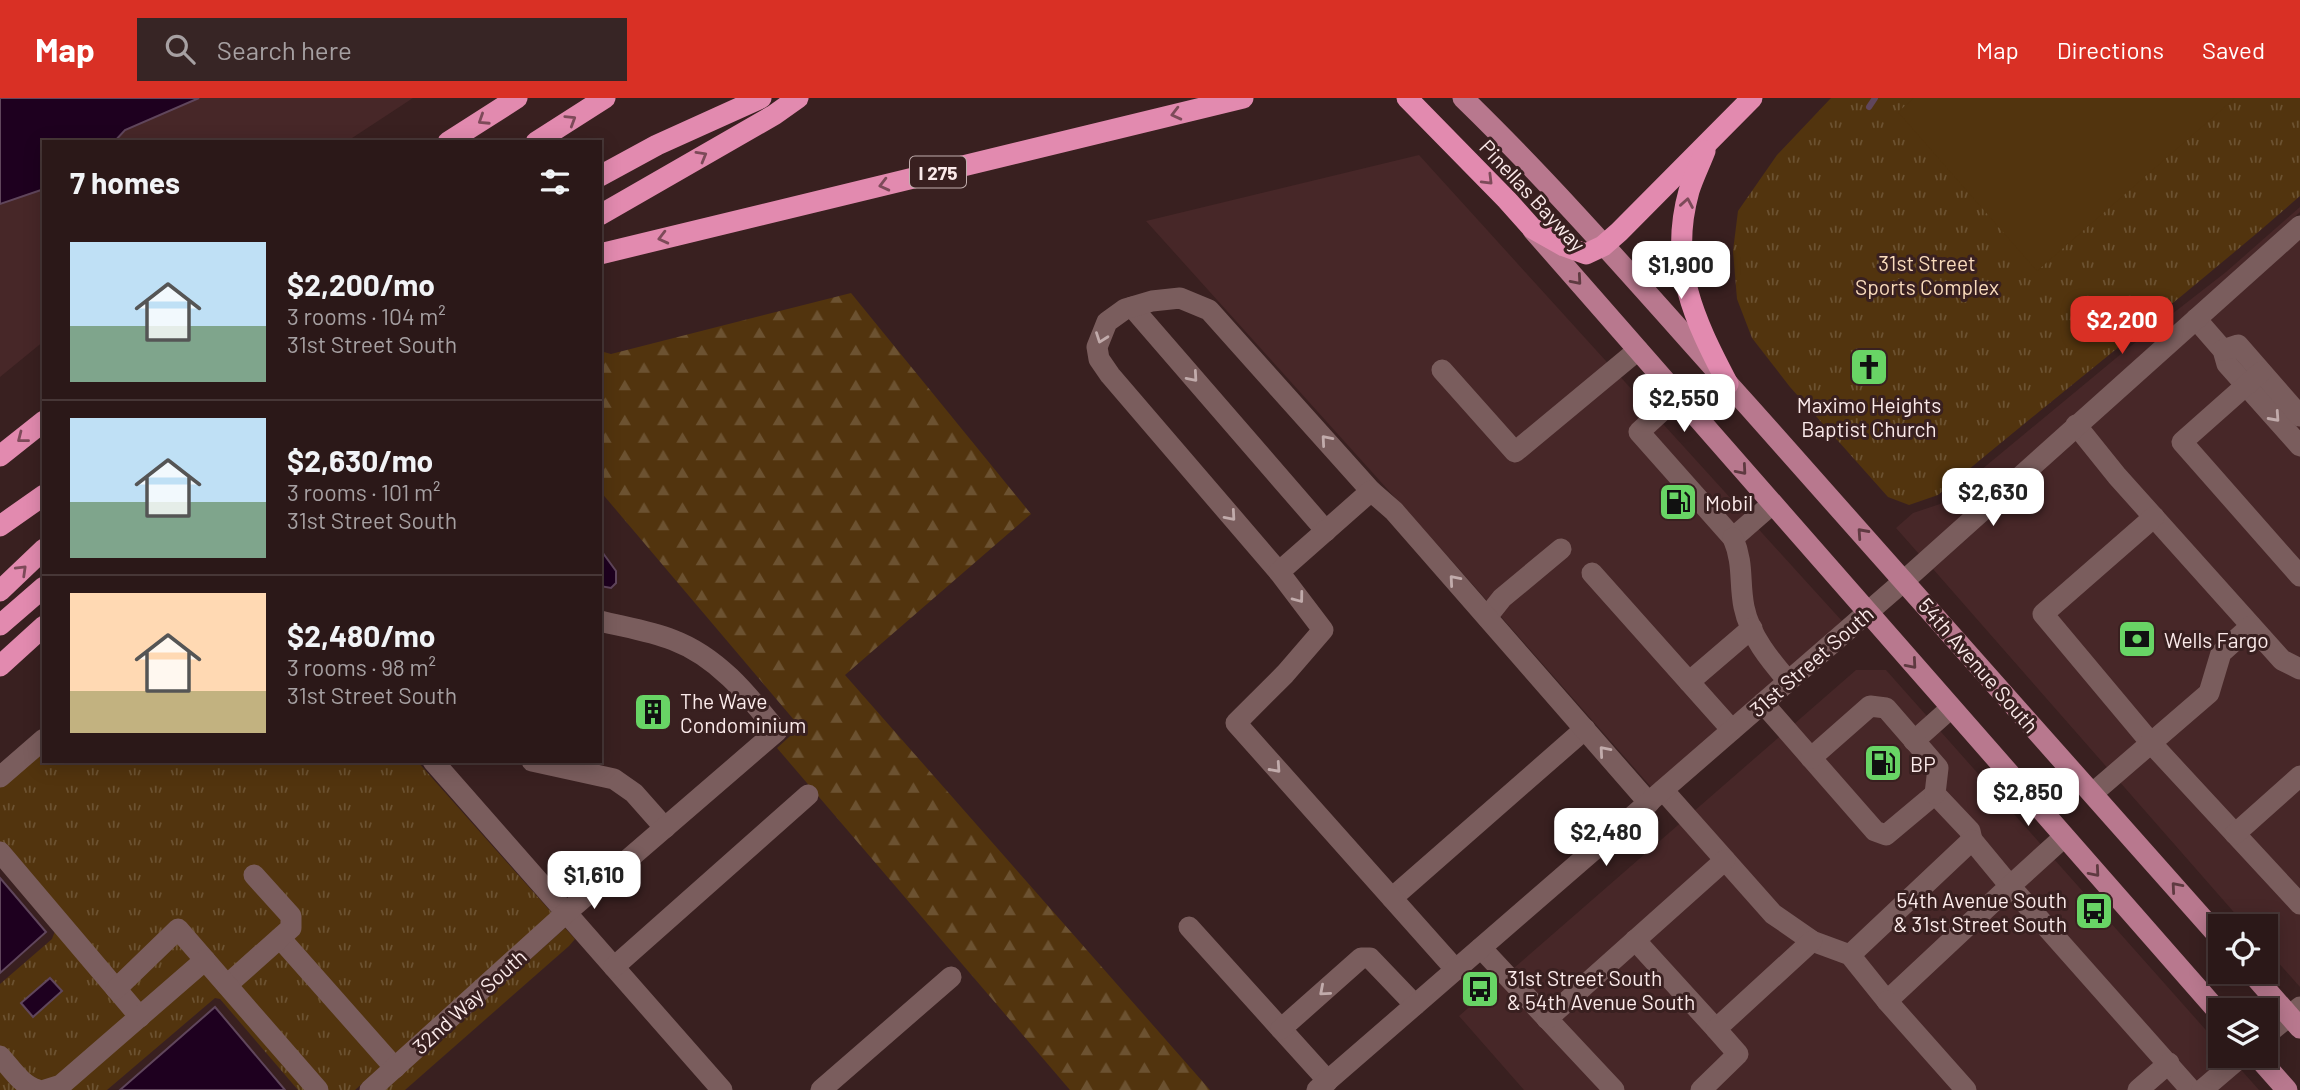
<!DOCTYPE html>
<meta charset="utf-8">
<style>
:root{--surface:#2b1818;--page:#372525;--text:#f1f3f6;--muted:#a6a0a2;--line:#473737;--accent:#d93025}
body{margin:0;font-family:Barlow,sans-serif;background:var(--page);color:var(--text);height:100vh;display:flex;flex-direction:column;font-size:26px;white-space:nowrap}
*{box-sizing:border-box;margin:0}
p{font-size:23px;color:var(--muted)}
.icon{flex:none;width:38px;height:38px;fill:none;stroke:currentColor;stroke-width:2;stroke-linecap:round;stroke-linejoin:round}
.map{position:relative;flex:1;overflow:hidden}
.panel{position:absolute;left:42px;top:42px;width:560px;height:623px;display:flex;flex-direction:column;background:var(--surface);border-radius:0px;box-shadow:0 4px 18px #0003,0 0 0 2px var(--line)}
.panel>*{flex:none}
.fabs{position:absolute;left:2208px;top:816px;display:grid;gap:14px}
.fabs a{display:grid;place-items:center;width:70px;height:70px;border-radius:0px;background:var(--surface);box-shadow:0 4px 18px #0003,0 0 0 2px var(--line);font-size:35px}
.price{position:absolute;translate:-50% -60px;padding:0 16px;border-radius:14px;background:#fff;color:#222;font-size:23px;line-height:46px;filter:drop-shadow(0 2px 4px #0008)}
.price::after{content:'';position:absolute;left:50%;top:42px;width:21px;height:16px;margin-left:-10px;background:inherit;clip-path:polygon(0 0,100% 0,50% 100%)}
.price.on{background:var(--accent);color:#fff}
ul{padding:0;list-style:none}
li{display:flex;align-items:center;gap:21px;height:175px;padding:0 28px}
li+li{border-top:2px solid var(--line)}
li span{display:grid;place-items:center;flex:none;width:196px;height:140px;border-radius:0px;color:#555}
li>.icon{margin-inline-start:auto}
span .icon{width:84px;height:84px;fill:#fffc;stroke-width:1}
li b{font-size:30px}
h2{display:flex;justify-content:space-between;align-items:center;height:84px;padding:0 28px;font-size:30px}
header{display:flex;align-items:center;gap:42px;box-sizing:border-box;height:98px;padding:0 35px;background:var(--accent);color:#fff}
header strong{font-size:33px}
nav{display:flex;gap:38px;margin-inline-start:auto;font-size:24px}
.search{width:490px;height:63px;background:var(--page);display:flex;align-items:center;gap:18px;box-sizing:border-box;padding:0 24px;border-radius:0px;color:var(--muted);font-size:26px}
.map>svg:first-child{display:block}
.built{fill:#472728}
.grass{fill:url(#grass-tufts)}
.forest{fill:url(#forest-firs)}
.pitch{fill:#52340e}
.water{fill:#1e001f;stroke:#60465c;stroke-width:2}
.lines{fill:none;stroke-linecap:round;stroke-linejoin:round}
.stream{stroke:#60465c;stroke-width:6}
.minor{stroke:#7a5d5d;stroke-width:21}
.major{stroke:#b8788e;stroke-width:21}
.highway{stroke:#e28aaf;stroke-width:21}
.oneway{stroke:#7d4a59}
.oneway2{stroke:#5f3a41}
.oneway3{stroke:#c1abab}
.labels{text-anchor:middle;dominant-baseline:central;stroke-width:6;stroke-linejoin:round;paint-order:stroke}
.shield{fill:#392020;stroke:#c1adad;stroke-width:2}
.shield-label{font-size:19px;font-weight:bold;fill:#fbeaea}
.street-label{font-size:21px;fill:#fbeaea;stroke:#392020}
.park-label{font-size:21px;fill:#f9dbbc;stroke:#392020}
.poi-label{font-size:21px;fill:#fbeaea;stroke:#392020;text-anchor:start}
</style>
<header>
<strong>Map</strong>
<div class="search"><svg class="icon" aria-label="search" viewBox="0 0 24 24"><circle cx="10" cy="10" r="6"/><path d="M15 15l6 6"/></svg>Search here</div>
<nav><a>Map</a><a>Directions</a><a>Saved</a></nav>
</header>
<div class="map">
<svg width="2300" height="992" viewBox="0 0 2300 992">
<defs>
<pattern id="grass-tufts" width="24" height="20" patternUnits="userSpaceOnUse" patternTransform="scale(1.75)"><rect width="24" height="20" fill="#52340e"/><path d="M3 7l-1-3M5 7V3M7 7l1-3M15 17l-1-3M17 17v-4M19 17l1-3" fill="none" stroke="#6c5231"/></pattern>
<pattern id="forest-firs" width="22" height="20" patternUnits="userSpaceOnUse" patternTransform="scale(1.75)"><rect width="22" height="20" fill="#52340e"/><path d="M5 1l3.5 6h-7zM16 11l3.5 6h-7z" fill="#6c5231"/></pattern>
</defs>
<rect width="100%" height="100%" fill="#392020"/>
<g class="built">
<polygon points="0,0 413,0 346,44 44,44 44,243 0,279"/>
<polygon points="1419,57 1842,523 1651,689 1452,463 1146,123"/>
<polygon points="2300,109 2300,114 1919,456 1896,430 1913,415 1940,406 2127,251 2226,174"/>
<polygon points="2300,141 2300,889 2266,851 2266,828 2246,828 1933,471"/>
<polygon points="1856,572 1886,572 2221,949 2221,957 2228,957 2259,992 1524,992 1459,918"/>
</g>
<g class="grass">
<path d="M1831,0h469v98c-118,103 -242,198 -362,299l-29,10 -21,-8 -98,-110 -38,-49 -15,-39 -4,-48 5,-40 39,-56z"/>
<polygon points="44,636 44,663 417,663 552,815 355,992 298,992 220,901 215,900 107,992 0,992 0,886 52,841 55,833 0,765 0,676"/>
<polygon points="565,830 575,841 569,848 405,992 385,992"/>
</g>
<polygon class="forest" points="851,195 1031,416 845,577 1210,992 1070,992 777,650 800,629 600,393 600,253 611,256"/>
<polygon class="pitch" points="1914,0 2235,0 2037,173 1898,14"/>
<g class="water">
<polygon points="0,0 199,0 125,32 114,44 44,44 44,91 0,106"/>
<polygon points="600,451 616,473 616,485 611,490 600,488"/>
<polygon points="0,780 46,834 0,875"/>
<polygon points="50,880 62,893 33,919 21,905"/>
<polygon points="215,909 285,992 120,992"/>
</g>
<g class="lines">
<polyline class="stream" points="1869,9 1875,0"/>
<g class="minor">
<polyline points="1132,209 1326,433"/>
<polyline points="2196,221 2223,252 2227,266 2300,348"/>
<polyline points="2223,252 2238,247 2300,318"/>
<polyline points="1442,272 1515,354 1638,252"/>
<polyline points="2261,274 2182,344 2300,478"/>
<polyline points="1678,298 1639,334 1733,440 1772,406"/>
<polyline points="2076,327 2117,378 2282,562 2300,571"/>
<polyline points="2154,419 2043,516 2151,645 2300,806"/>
<path d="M1733,440c11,26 6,44 11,69 6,29 26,53 44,74"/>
<polyline points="1279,474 1110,277 1099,261 1097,249 1107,224 1125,211 1152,203 1180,200 1209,212 1371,393"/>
<polyline points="1592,475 1732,632"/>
<polyline points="1487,519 1502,500 1561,451"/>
<polyline points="1689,584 1752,530"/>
<polyline points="1763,605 1875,733 1886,737 1935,696 1970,733 1972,742"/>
<polyline points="1914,643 1951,610"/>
<polyline points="1811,660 1870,608 1886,610 1938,670 1935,696"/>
<polyline points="433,663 722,992"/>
<polyline points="532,663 614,681 634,695 665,730"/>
<polyline points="0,679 44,641"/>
<polyline points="1663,692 1773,816 1812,843 1850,857 1972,742 2010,788 1887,903 1850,857"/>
<polyline points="2093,695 2209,595 2221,555 2251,528"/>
<polyline points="2235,736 2300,678"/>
<polyline points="2064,739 2010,788 2191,992"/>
<polyline points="0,754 140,919"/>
<polyline points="1392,800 1585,631"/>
<polyline points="1189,829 1328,983"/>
<polyline points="280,840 395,970"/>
<polyline points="1635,842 1716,931"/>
<polyline points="1481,850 1614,992"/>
<polyline points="614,869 808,697"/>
<polyline points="1456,872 1236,625 1285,576 1323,532 1279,474 1371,393 1394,413 1649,705"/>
<polyline points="227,887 291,830 291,818 254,777"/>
<polyline points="116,891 178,831 318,992"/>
<polyline points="1887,903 1966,992"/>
<polyline points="1547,921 1725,762"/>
<polyline points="1281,931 1361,860 1370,860 1415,907"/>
<polyline points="2266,937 2300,909"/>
<path d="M0,958c11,12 22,30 38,34"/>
<polyline points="45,992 61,987 205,862"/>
<path d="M370,992l197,-178 210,-181c-29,-36 -59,-74 -104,-91 -23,-9 -49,-13 -73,-19"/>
<polyline points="821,992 951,879"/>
<polyline points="1317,992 1905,482 2300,128"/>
<polyline points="1701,992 1738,956 1716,931 1812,843"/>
<polyline points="2138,992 2169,965"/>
<polyline points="2202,992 2243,957"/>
</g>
<g class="major">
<path d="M1463,0c101,98 192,205 286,309 158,176 315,354 472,532"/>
<polyline points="1533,132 2221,917"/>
<polyline points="2250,873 2300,930"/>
<polyline points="2256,957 2287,992"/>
</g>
<g class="highway">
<polyline points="1407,0 1507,102 1532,130 1564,148 1586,156 1603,148 1619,134 1752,0"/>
<polyline points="448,44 517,0"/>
<polyline points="536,44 605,0"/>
<path d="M1705,53c-5,13 -12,27 -16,40 -21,75 5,128 39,193"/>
<polyline points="600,78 657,47 761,0"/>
<polyline points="600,117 774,17 798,0"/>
<polyline points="600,156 1243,0"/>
<polyline points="0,358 44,323"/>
<polyline points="0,428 44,397"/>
<polyline points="0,493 44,451"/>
<polyline points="0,527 44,489"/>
<polyline points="0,568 44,528"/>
</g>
</g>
<defs><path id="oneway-chevron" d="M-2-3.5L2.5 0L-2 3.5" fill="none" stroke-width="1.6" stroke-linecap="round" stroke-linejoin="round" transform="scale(1.75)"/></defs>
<g class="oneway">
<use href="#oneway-chevron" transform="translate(1176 16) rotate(166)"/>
<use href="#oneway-chevron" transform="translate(483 22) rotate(147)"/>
<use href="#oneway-chevron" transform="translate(571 22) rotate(-32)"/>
<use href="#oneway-chevron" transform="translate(702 58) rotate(-30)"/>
<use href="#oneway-chevron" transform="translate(1488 82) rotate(45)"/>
<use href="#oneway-chevron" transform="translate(884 87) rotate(166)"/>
<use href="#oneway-chevron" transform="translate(1687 105) rotate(-80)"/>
<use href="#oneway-chevron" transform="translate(663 140) rotate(166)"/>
<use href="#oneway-chevron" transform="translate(22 340) rotate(142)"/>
<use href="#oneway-chevron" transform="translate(22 472) rotate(-44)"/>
</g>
<g class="oneway2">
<use href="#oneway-chevron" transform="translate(1577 182) rotate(49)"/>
<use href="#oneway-chevron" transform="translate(1742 372) rotate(49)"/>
<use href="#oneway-chevron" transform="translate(1862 435) rotate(-132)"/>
<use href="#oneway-chevron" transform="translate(1912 566) rotate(49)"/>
<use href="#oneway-chevron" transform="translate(2095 774) rotate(49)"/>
<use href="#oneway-chevron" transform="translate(2176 789) rotate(-131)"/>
</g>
<g class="oneway3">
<use href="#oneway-chevron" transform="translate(1101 240) rotate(110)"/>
<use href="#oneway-chevron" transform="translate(1193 279) rotate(49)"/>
<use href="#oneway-chevron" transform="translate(2275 319) rotate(48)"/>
<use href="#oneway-chevron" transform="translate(1326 342) rotate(-131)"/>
<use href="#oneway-chevron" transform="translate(1231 418) rotate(49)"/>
<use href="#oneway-chevron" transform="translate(1454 482) rotate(-131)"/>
<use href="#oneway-chevron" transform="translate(1299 500) rotate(53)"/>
<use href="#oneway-chevron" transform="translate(1604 653) rotate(-131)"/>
<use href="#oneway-chevron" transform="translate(1276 670) rotate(48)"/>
<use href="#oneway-chevron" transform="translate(1324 893) rotate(139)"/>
</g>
<defs>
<symbol id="church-square" viewBox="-11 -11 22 22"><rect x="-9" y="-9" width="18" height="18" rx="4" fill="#68d465" stroke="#392020"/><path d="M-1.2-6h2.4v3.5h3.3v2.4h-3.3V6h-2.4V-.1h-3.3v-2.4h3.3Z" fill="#111"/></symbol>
<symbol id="fuel-square" viewBox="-11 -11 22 22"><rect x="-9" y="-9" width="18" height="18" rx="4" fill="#68d465" stroke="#392020"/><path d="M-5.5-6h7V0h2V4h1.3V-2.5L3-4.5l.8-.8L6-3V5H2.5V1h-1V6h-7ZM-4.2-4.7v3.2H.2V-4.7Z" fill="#111"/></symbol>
<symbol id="bank-square" viewBox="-11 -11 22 22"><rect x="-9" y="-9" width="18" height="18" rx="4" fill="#68d465" stroke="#392020"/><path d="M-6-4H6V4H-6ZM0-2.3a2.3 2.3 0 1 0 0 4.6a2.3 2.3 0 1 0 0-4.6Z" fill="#111"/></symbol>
<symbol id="building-square" viewBox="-11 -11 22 22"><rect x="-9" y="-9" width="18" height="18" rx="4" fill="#68d465" stroke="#392020"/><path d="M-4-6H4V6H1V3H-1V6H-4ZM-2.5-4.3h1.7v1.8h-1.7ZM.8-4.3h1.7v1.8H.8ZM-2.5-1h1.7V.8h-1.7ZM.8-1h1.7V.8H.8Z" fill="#111"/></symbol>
<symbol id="bus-square" viewBox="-11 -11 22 22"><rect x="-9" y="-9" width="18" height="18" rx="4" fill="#68d465" stroke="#392020"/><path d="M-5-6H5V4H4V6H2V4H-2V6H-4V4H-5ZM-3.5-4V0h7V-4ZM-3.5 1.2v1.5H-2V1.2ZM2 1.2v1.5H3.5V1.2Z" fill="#111"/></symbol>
</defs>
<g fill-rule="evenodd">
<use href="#church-square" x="1847" y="247" width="44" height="44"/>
<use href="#fuel-square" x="1656" y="382" width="44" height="44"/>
<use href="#bank-square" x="2115" y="519" width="44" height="44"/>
<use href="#building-square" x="631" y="592" width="44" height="44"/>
<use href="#fuel-square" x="1861" y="643" width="44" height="44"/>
<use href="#bus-square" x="2072" y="791" width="44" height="44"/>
<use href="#bus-square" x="1458" y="869" width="44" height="44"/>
</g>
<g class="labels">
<rect class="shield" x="910" y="58.5" width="56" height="31" rx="5"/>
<g class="shield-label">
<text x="938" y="74">I 275</text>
</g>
<g class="street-label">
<text transform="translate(1533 97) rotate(47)">Pinellas Bayway</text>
<text transform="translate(1811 563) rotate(-41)">31st Street South</text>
<text transform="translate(1979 567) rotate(49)">54th Avenue South</text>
<text transform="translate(469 903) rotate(-42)">32nd Way South</text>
</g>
<g class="park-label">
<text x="1927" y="164">31st Street<tspan x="1927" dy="24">Sports Complex</tspan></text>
</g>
<g class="poi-label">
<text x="1869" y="306" text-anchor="middle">Maximo Heights<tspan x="1869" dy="24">Baptist Church</tspan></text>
<text x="1705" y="404">Mobil</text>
<text x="2164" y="541">Wells Fargo</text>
<text x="680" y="602">The Wave<tspan x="680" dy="24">Condominium</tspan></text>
<text x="1910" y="665">BP</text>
<text x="2067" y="801" text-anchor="end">54th Avenue South<tspan x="2067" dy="24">&amp; 31st Street South</tspan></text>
<text x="1507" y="879">31st Street South<tspan x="1507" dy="24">&amp; 54th Avenue South</tspan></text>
</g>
</g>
</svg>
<div class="fabs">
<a><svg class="icon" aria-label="locate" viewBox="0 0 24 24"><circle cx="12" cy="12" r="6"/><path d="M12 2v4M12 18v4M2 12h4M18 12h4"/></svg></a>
<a><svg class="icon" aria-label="layers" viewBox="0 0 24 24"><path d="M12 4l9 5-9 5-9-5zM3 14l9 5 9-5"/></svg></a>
</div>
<b class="price" style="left:1681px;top:203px">$1,900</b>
<b class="price on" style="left:2122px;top:258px">$2,200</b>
<b class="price" style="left:1684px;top:336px">$2,550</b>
<b class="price" style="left:1993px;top:430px">$2,630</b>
<b class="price" style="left:2028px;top:730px">$2,850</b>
<b class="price" style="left:1606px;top:770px">$2,480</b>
<b class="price" style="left:594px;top:813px">$1,610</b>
<section class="panel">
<h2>7 homes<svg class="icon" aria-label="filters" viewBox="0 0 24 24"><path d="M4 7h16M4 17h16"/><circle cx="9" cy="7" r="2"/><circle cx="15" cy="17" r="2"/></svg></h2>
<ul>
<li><span style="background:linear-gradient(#bfe0f5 60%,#7fa58c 0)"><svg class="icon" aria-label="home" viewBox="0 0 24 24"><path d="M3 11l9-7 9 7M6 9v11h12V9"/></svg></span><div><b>$2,200/mo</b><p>3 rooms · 104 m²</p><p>31st Street South</p></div></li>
<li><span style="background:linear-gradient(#bfe0f5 60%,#7fa58c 0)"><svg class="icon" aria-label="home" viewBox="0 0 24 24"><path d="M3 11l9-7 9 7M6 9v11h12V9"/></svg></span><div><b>$2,630/mo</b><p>3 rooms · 101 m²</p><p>31st Street South</p></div></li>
<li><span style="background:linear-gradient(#ffd9b3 70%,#c2b280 0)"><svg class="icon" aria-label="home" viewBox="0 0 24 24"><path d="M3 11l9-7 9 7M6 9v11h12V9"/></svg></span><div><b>$2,480/mo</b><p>3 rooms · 98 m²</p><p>31st Street South</p></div></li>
</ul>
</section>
</div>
